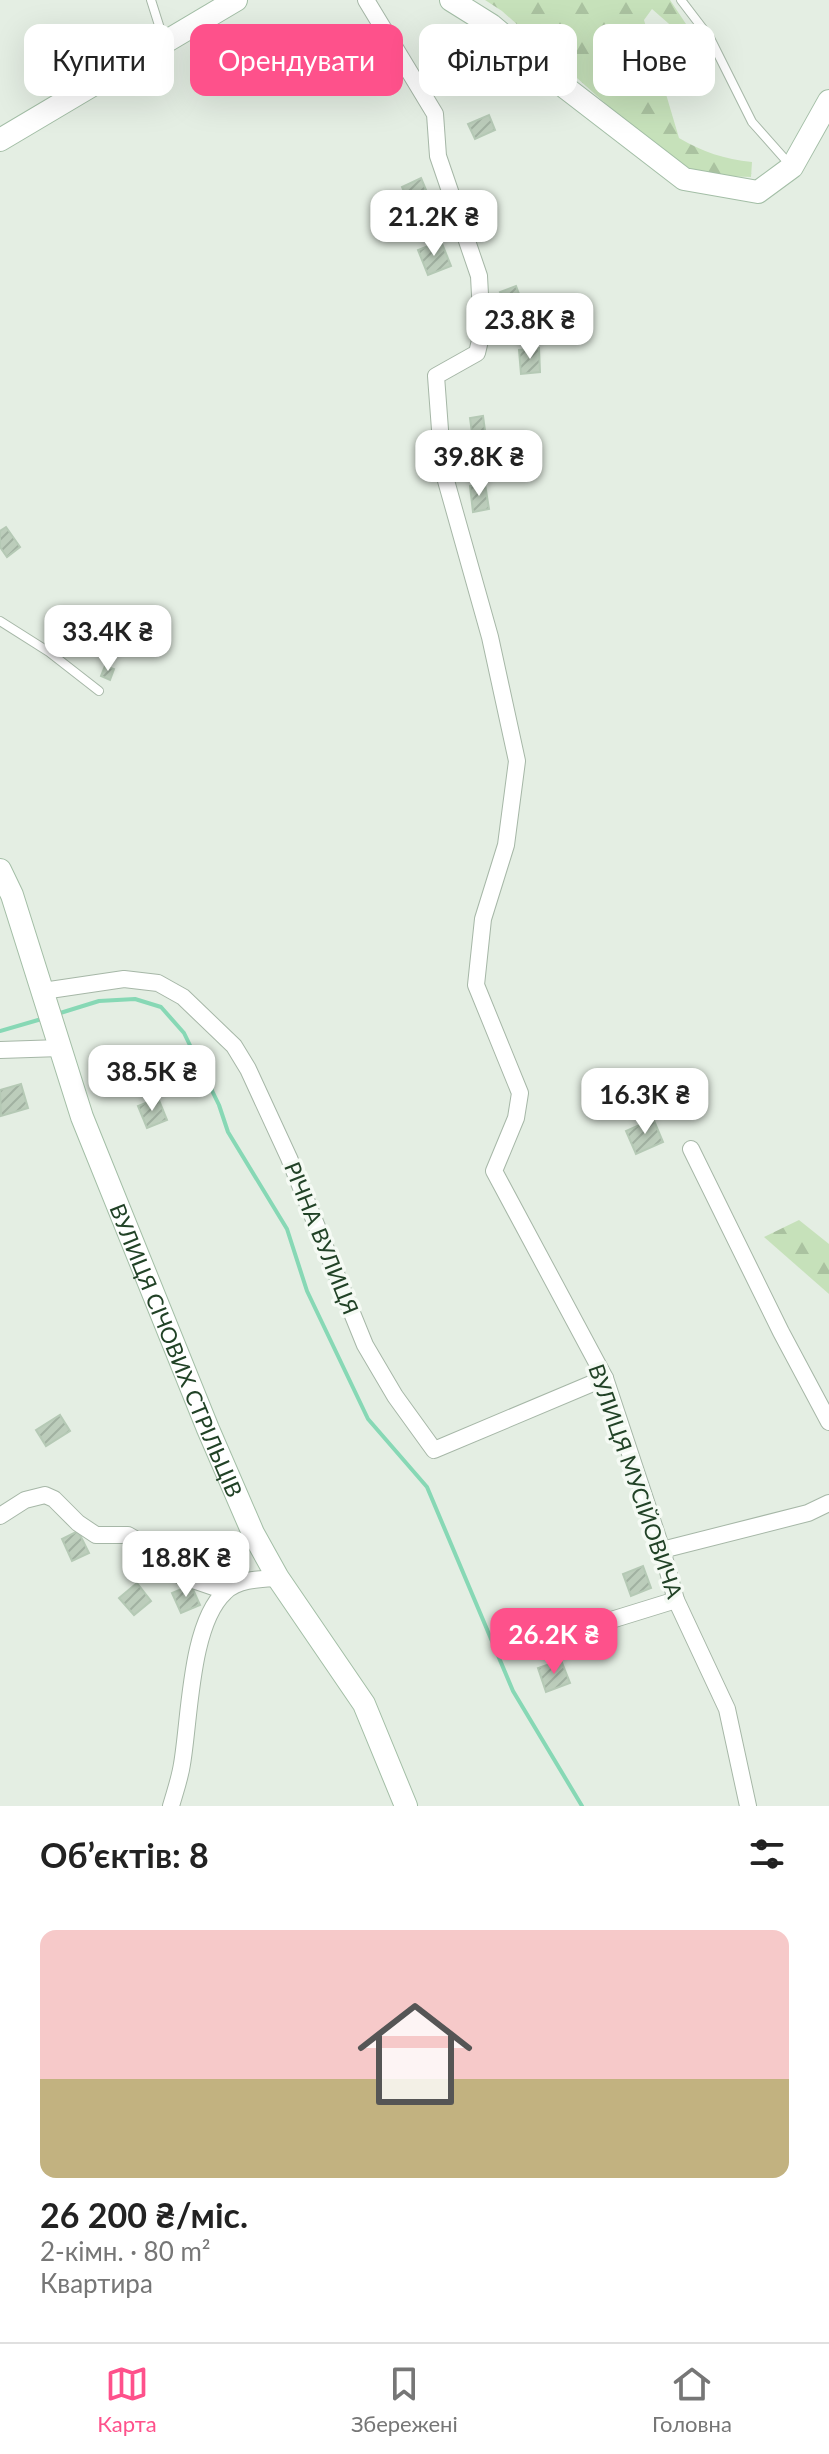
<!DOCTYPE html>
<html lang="uk">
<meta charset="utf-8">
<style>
:root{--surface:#fff;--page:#f6f6f6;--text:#222;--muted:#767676;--line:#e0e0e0;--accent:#fe518b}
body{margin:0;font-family:Lato,sans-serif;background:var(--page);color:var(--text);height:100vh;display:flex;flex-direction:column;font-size:30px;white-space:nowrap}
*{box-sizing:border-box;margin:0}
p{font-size:26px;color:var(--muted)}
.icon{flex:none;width:44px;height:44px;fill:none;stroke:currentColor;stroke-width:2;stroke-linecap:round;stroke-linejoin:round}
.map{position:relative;height:1806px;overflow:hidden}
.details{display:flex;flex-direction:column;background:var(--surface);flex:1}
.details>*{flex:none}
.banner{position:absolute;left:24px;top:24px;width:782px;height:72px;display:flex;gap:16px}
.price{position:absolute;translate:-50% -68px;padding:0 18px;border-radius:16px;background:#fff;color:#222;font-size:26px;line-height:52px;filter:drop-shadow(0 2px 4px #0008)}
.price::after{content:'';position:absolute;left:50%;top:48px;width:24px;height:18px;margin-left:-12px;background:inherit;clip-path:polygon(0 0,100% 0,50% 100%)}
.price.current{background:var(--accent);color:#fff}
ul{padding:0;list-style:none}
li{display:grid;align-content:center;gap:16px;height:424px;padding:0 40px}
li span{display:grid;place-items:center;height:248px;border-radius:16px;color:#555}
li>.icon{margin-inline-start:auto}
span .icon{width:144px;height:144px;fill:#fffc;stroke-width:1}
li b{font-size:34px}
h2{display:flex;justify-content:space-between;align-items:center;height:96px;padding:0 40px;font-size:34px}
.pill{padding:0 28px;border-radius:16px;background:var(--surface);box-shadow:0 8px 32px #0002;font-size:28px;line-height:72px}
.pill.current{background:var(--accent);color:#fff}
.tab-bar{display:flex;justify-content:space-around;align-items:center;height:112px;border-top:2px solid var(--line);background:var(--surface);font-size:22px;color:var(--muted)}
.tab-bar a{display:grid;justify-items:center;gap:4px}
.tab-bar .current{color:var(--accent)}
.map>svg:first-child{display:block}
.forest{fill:url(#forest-firs)}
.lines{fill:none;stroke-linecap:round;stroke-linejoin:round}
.stream{stroke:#87d8b5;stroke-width:4}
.building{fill:url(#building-hatch);stroke:#b5c9b5;stroke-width:2}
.lane-casing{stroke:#a6b7a7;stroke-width:10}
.street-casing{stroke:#a6b7a7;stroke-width:18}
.secondary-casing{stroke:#a3bea6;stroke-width:24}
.lane{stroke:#fff;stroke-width:8}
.street{stroke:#fff;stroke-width:16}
.secondary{stroke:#fff;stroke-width:22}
.labels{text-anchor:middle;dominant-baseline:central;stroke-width:7;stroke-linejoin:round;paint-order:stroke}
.street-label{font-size:22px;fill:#214226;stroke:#f5faf4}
</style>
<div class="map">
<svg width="829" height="1806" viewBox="0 0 829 1806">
<defs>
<pattern id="forest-firs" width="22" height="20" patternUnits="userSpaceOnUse" patternTransform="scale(2)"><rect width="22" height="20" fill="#c6e1ba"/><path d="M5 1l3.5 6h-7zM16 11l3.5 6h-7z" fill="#aac2a0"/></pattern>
<pattern id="building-hatch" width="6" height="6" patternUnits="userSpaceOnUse" patternTransform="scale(2)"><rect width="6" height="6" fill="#bccdbb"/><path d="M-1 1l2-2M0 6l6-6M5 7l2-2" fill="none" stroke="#a1b1a1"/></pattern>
</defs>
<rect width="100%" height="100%" fill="#e4eee3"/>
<g class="forest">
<path d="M485,0h185l42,63 -22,-5 -6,-21 -32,-28 -8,11 35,118c24,14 45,21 73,24l-1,15 -29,-1 -30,-6 -38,-23 -152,-136z"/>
<polygon points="799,1220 829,1244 829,1294 764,1237"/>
</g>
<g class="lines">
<g class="stream">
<polyline points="57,1014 99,1001 135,999 161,1007 184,1033 219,1105 228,1132 287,1229 307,1291 368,1419 427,1487 513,1691 582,1806"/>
<polyline points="0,1031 45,1018"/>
</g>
</g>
<g class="building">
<polygon points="489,115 495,130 475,139 468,124"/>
<polygon points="421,178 431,202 412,210 402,187"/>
<polygon points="402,209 410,227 380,240 372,222"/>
<polygon points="441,241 451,266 428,275 418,250"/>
<polygon points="516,286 524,307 508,313 500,292"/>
<polygon points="539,348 540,372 521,374 519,350"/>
<polygon points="483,416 486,438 473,440 470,418"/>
<polygon points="485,484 489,509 473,512 470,486"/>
<polygon points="6,527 20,547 7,557 0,547 0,531"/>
<polygon points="105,666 114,669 110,680 101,676"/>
<polygon points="149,1053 159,1079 132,1089 122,1064"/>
<polygon points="21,1084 28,1108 1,1116 0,1090"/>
<polygon points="158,1098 167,1120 147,1128 138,1106"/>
<polygon points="652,1116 663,1142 636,1154 626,1131 642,1124 641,1121"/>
<polygon points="60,1415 70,1431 46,1446 36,1430"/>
<polygon points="78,1531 89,1553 72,1561 62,1539"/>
<polygon points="643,1566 651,1588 631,1596 623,1574"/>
<polygon points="137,1583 151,1601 134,1615 119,1598"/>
<polygon points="191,1585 200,1605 181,1613 172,1593"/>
<polygon points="561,1660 570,1683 546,1692 538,1668"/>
</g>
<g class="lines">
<defs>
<g id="lane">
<polyline points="151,0 164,41"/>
<polyline points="681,0 710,38 752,122 791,166"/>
<polyline points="0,621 49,652 99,691"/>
</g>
<g id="street">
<polyline points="366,0 435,114 438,156 479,276 482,332 477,353 436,376 443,470 490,637 517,761 506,845 483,919 476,985 520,1093 516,1118 494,1171 605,1378 662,1550 676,1600 727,1709 748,1806"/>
<polyline points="43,991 124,979 158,983 183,997 234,1046 248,1069 289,1158 365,1345 395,1396 434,1450 605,1378"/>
<polyline points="0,1050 61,1048"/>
<polyline points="691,1149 781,1332 829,1422"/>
<polyline points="0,1516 25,1500 45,1495 54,1499 78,1523 96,1535 128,1535 147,1546 181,1576 225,1591"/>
<polyline points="662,1550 808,1513 829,1503"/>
<polyline points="551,1646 608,1621 676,1600"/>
<path d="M171,1806c4,-14 9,-28 11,-42 8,-46 8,-140 43,-172 13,-13 36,-13 53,-14"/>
</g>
<g id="secondary">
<polyline points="451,0 491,25 566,88 684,179 758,192 792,167 829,101"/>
<polyline points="0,140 236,0"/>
<path id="s1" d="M0,870l12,25 70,222 126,312 45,104 25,45 86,126 42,102"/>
</g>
</defs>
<use href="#lane" class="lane-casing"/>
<use href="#street" class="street-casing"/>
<use href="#secondary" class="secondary-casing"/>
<use href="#lane" class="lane"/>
<use href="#street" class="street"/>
<use href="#secondary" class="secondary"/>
</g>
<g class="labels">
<g class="street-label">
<text transform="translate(322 1238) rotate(68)">РІЧНА ВУЛИЦЯ</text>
<text stroke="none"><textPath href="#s1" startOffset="512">ВУЛИЦЯ СІЧОВИХ СТРІЛЬЦІВ</textPath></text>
<text transform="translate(636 1481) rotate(71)">ВУЛИЦЯ МУСІЙОВИЧА</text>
</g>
</g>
</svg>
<b class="price" style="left:434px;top:258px">21.2K ₴</b>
<b class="price" style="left:530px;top:361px">23.8K ₴</b>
<b class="price" style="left:479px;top:498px">39.8K ₴</b>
<b class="price" style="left:108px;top:673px">33.4K ₴</b>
<b class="price" style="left:152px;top:1113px">38.5K ₴</b>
<b class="price" style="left:645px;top:1136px">16.3K ₴</b>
<b class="price" style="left:186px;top:1599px">18.8K ₴</b>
<b class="price current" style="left:554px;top:1676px">26.2K ₴</b>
<div class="banner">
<a class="pill">Купити</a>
<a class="pill current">Орендувати</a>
<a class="pill">Фільтри</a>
<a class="pill">Нове</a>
</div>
</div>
<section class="details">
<h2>Об’єктів: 8<svg class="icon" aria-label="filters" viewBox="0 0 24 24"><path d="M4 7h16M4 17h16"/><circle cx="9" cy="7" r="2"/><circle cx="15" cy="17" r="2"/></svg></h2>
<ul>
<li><span style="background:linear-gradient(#f6c9c9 60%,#c2b280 0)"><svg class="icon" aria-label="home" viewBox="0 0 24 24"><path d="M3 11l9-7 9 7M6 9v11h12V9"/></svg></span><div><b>26 200 ₴/міс.</b><p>2-кімн. · 80 m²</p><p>Квартира</p></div></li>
</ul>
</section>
<nav class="tab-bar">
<a class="current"><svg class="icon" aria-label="map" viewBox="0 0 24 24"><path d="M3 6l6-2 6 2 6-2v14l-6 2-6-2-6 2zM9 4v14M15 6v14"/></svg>Карта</a>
<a><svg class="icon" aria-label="saved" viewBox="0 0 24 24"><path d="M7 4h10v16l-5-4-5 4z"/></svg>Збережені</a>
<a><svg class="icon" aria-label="home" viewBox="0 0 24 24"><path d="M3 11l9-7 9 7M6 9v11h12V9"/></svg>Головна</a>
</nav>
